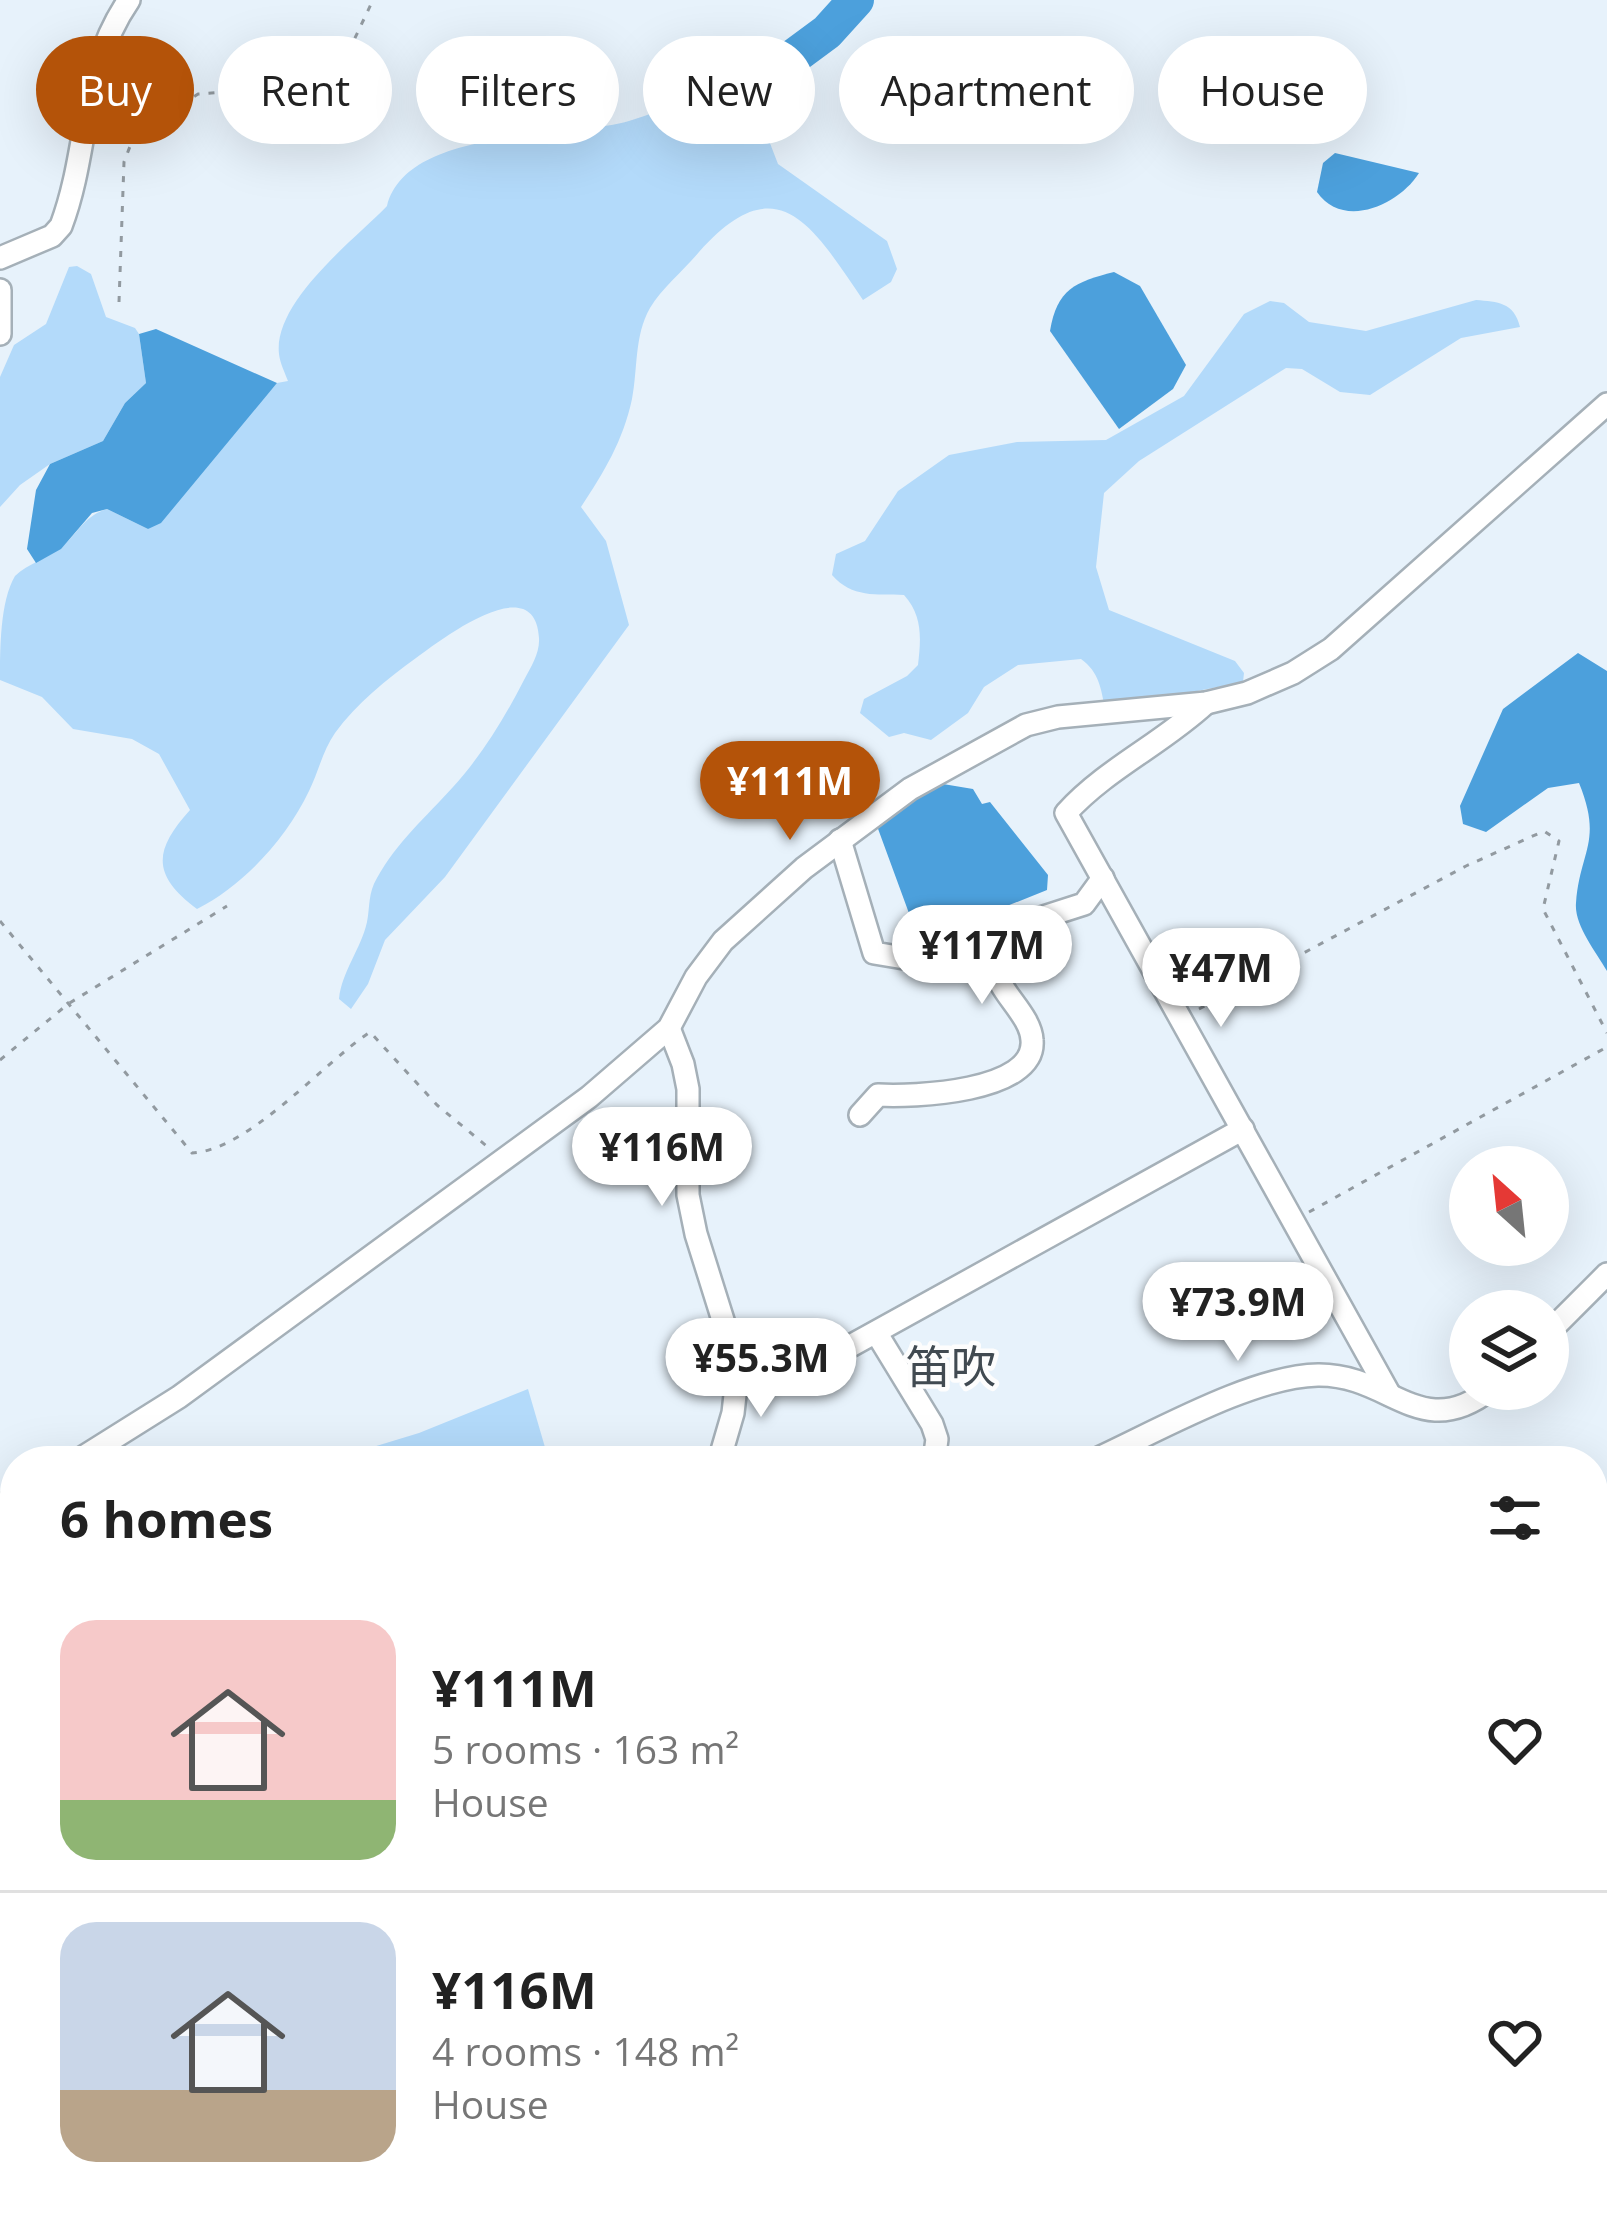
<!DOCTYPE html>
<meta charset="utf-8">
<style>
:root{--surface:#fff;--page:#f2f2f2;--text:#222;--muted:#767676;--line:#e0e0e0;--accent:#b45309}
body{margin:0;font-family:"Open Sans","Noto Sans JP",sans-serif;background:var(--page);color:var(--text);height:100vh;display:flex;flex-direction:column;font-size:45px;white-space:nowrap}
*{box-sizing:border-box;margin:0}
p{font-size:39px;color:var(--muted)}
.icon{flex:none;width:66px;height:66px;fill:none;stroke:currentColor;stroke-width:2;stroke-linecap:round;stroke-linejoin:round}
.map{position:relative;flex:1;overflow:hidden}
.side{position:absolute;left:0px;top:1446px;width:1608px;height:768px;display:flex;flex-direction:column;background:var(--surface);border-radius:48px 48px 0 0;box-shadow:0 12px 48px #0002}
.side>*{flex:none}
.guide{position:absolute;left:36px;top:36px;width:1536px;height:108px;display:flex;gap:24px}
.needle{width:78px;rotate:333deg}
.tools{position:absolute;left:1449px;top:1146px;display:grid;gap:24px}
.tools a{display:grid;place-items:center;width:120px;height:120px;border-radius:50%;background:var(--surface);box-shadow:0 12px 48px #0002;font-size:60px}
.price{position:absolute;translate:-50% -102px;padding:0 27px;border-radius:42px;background:#fff;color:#222;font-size:39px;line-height:78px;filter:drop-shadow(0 3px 6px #0008)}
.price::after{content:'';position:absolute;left:50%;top:72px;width:36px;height:27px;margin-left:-18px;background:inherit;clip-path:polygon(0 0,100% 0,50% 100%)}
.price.active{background:var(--accent);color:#fff}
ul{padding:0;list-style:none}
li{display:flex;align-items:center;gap:36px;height:300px;padding:0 60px}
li+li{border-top:3px solid var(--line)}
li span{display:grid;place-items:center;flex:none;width:336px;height:240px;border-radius:36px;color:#555}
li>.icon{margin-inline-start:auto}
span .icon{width:144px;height:144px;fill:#fffc;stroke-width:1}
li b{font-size:51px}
h2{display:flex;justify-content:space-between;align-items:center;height:144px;padding:0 60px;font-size:51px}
.pill{padding:0 42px;border-radius:54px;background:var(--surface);box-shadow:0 12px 48px #0002;font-size:42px;line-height:108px}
.pill.active{background:var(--accent);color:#fff}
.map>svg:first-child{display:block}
.green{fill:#b3dafa}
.water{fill:#4ca0dc}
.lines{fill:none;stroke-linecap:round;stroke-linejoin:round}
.river{stroke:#4ca0dc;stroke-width:36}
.street-casing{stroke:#a5b0b8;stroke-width:26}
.path{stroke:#929aa0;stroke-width:3;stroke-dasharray:6 9;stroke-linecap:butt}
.street{stroke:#fff;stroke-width:21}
.labels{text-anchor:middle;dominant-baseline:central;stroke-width:9;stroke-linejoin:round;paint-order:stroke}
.neighbourhood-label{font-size:45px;fill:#414a51;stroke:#fdfdfd}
</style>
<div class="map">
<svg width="1607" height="2214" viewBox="0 0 1607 2214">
<rect width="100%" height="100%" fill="#e7f2fb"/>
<g class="green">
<path d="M749,71h15l4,67 10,26 109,77 10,28 -6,13 -28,18c-50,-73 -85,-137 -164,-48 -15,18 -37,36 -49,56 -16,28 -12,61 -18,91 -9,42 -28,73 -51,108l25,34 23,84 -184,252 -60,63 -17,44 -17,25 -12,-10c3,-28 22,-50 28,-77 3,-16 1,-29 10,-44 20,-36 49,-61 76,-91 29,-32 51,-68 71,-107 7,-13 16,-27 15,-42 -4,-72 -101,4 -123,20 -29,21 -60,46 -81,75 -12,17 -17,40 -26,58 -23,48 -65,94 -112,118 -45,-34 -44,-58 -7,-99l-31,-56 -27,-15 -59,-10 -31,-32 -42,-17c0,-31 0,-79 15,-104 13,-13 35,-18 49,-31 15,-14 22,-30 43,-36l41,20 129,-146 11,-2c-3,-8 -8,-18 -9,-27 -6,-52 75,-114 108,-148 20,-80 181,-67 242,-85 41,-12 81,-34 120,-50z"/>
<polygon points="77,266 91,274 106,317 135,328 139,334 146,383 125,403 103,441 50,464 20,485 0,507 0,377 14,345 46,324 69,267"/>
<path d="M1476,300c22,2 38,2 44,27l-59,11 -91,57 -30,-3 -38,-23 -16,-1 -147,93 -35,32 -8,74 13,43 126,51 9,12 -1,9 -138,27c-4,-21 -6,-37 -24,-50l-63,6 -34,22 -16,26 -37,27 -27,-7 -15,4 -29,-24 4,-14 43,-23 11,-11c3,-26 5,-49 -14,-70 -28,-1 -52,3 -72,-20l4,-21 29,-13 33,-50 51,-36 68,-13 89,-2 78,-44 60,-82 26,-13 14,2 25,19 57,9z"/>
<polygon points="528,1389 549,1461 327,1461 419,1433"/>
<polygon points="15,1713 15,2199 47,2199 50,2214 0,2214 0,1719"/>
</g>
<g class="water">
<path d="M1335,153l84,20c-20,32 -76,57 -102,19l6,-29z"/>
<path d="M1114,272l26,14 46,79 -13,24 -54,40 -69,-98c7,-42 25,-49 64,-59z"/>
<polygon points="156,329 277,383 161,523 148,529 107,509 92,513 61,549 36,563 27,549 36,490 50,464 103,441 125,403 146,383 139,334"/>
<path d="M1578,653l29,18v300c-11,-19 -33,-46 -31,-68 4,-53 27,-61 3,-120l-31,5 -62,44 -23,-8 -3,-18 43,-97z"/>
<polygon points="943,784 973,789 982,804 990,802 1048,875 1047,890 987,914 974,940 933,954 921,946 877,826 923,792"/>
</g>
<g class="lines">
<g class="river">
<polyline points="781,66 827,32 856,0"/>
<polyline points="1593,1840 1607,1838"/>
<polyline points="739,2214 764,2199"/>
</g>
<defs>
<g id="street">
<path d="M0,258l52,-22 9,-10c29,-77 19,-155 68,-226"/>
<polyline points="0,290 0,334"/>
<path d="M1206,703c-44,41 -99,65 -140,110l324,582"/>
<polyline points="840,840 874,953 934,963 973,949 987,949"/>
<polyline points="669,1028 683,1064 688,1089 688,1195 696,1234 738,1368 733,1413 719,1461"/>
<path d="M860,1115l18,-20c33,2 159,-2 154,-55 -1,-20 -22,-39 -31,-56 -6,-11 -10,-24 -14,-35l16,-19 81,-26 19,-26"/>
<polyline points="1548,1333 1607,1274"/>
<polyline points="877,1334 932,1424 937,1439 934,1461"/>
<path d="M738,1368c18,19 46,7 69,2l436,-241"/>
<polyline points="77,1461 179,1397 589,1097 669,1028 696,977 723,941 804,868 910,789 1026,725 1058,717 1206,703 1247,693 1293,673 1331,649 1607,404"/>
<path d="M1092,1461c62,-28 160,-85 226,-86 73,-1 102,69 173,14"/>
<polyline points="0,1507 15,1498"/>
<polyline points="1593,1773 1607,1770"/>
<polyline points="1593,1873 1607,1869"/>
<polyline points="1593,1947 1607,1945"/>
<polyline points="1593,2080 1607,2079"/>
<polyline points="1593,2158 1607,2167"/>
<polyline points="1534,2199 1542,2214"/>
<polyline points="443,2214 451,2199"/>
<polyline points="699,2214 722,2199"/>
<polyline points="1295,2214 1309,2199"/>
<polyline points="1406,2214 1409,2199"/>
<polyline points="1449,2214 1480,2199"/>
</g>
</defs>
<use href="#street" class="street-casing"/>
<g class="path">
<polyline points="119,302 124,162 134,136 198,94 239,91 337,65 345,59 373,0"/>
<path d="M0,921l192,232c57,-3 129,-88 178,-121l67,73 52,43"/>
<polyline points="1199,1009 1466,866 1544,831 1559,841 1543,909 1607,1033"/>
<polyline points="0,1060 68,1004 227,906"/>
<polyline points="1309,1212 1607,1047"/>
</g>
<use href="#street" class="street"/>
</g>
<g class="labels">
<g class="neighbourhood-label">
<text x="951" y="1365">笛吹</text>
</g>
</g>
</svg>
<div class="tools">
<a><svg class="needle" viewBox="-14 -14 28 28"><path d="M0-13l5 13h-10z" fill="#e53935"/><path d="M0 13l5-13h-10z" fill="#767676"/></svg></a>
<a><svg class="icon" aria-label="layers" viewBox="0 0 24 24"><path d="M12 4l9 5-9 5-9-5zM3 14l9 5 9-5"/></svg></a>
</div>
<b class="price active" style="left:790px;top:843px">¥111M</b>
<b class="price" style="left:982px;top:1007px">¥117M</b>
<b class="price" style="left:1221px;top:1030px">¥47M</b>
<b class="price" style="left:662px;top:1209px">¥116M</b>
<b class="price" style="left:1238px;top:1364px">¥73.9M</b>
<b class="price" style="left:761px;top:1420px">¥55.3M</b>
<div class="guide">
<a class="pill active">Buy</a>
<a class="pill">Rent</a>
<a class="pill">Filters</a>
<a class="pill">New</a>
<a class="pill">Apartment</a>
<a class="pill">House</a>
</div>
<section class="side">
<h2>6 homes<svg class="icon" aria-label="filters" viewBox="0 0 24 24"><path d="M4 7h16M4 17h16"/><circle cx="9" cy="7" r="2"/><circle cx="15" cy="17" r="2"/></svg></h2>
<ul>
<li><span style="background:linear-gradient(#f6c9c9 75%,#8fb573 0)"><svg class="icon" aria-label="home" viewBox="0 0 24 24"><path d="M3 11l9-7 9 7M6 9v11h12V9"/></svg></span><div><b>¥111M</b><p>5 rooms · 163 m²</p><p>House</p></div><svg class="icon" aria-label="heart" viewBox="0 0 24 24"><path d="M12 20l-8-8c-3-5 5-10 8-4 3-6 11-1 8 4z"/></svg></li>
<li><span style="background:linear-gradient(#c9d6e8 70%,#b9a48a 0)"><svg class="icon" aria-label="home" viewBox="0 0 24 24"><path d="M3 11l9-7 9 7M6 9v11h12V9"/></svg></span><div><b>¥116M</b><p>4 rooms · 148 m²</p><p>House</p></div><svg class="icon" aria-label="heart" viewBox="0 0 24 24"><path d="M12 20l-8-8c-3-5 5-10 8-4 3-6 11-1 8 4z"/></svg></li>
</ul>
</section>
</div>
